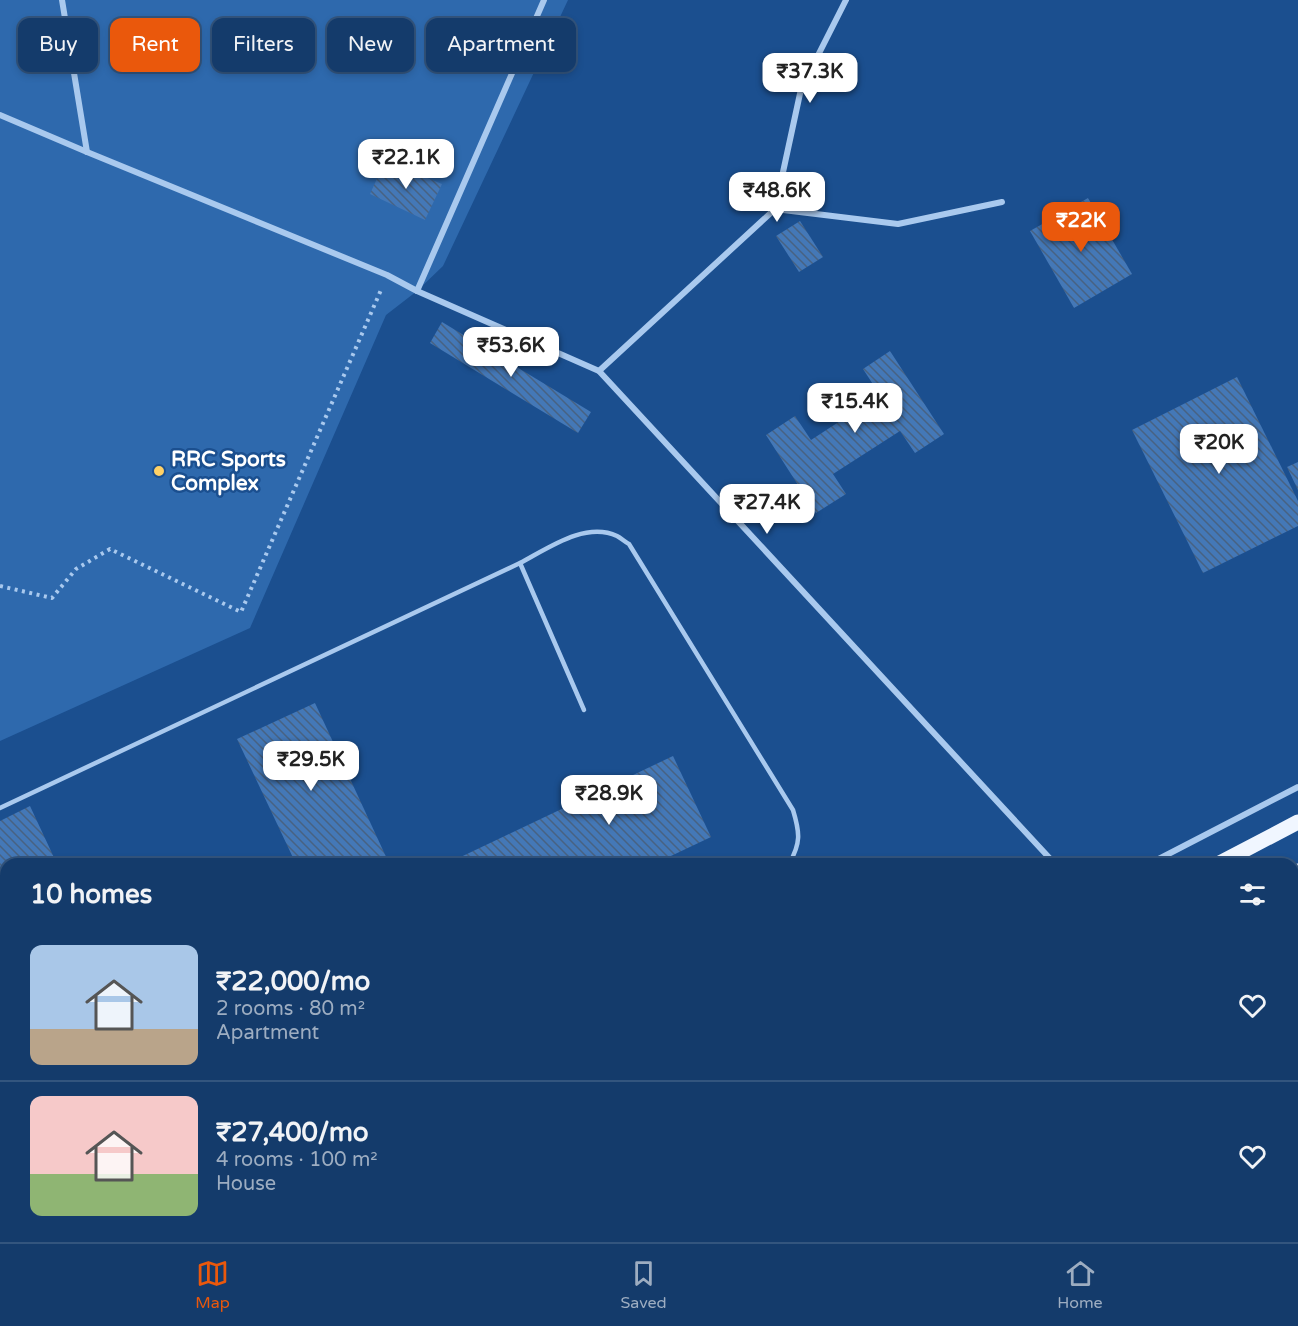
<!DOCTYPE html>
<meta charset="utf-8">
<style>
:root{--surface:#143b6b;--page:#214673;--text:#f1f3f6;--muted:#9dadc1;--line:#33557e;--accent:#ea580c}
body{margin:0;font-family:"Varela Round",sans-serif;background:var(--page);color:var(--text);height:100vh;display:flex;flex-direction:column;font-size:22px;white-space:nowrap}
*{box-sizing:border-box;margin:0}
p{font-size:20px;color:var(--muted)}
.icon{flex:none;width:33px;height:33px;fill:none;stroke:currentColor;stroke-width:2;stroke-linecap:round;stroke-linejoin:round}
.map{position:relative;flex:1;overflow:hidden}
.side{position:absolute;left:0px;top:858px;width:1299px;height:384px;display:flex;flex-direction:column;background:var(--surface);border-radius:18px 18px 0 0;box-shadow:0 3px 9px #0003,0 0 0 2px var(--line)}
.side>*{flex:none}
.banner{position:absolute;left:18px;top:18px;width:600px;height:54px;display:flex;gap:12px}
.price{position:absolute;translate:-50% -51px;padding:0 14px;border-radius:12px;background:#fff;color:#222;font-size:20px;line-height:39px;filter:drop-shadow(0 2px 3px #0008)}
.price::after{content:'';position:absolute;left:50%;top:36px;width:18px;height:14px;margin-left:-9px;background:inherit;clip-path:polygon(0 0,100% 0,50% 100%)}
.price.selected{background:var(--accent);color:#fff}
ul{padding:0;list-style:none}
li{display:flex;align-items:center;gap:18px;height:150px;padding:0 30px}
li+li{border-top:2px solid var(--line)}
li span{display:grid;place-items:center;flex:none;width:168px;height:120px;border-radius:12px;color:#555}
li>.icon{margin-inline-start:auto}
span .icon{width:72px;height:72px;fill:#fffc;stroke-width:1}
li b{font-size:26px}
h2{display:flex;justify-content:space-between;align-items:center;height:72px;padding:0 30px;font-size:26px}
.chip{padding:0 21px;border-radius:12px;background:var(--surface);box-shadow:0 3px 9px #0003,0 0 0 2px var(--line);font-size:21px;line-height:54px}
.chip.selected{background:var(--accent);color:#fff}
.dock{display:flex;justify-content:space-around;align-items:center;height:84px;border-top:2px solid var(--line);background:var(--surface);font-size:16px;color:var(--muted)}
.dock a{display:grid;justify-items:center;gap:3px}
.dock .selected{color:var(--accent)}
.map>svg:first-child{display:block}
.pitch{fill:#2e69ad}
.building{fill:url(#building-back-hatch)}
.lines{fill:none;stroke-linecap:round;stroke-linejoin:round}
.path{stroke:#a9c9ee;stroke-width:4;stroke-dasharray:3 4.5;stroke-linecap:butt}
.lane{stroke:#a9c9ee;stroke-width:4.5}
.street{stroke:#a9c9ee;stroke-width:6}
.primary{stroke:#f0f6ff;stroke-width:15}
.poi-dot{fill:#ffd166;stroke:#1b4f8f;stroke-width:2}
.labels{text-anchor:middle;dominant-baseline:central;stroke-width:5;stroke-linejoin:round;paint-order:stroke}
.poi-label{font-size:21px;font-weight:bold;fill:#fff;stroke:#1b4f8f;text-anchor:start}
</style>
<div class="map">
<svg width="1298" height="1242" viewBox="0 0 1298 1242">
<defs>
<pattern id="building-back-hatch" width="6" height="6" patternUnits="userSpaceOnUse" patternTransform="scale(1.5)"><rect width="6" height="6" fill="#4478b7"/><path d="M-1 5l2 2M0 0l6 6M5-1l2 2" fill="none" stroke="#486282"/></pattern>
</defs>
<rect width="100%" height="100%" fill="#1b4f8f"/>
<polygon class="pitch" points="0,0 568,0 443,266 417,291 386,315 250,628 0,741"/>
<g class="building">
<polygon points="385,161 442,184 425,220 370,194"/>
<polygon points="1088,198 1132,274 1074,308 1030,231"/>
<polygon points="800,221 823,257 799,272 776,236"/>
<polygon points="442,322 591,412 578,433 430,343"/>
<polygon points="890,351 944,434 915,453 900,431 833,474 846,494 816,513 766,435 795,416 811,440 880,395 863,369"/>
<polygon points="1237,377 1298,501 1298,526 1203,573 1132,430"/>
<polygon points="1298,462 1298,490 1287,467"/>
<polygon points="315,703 388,861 381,864 296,864 237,739"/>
<polygon points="673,756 711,837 654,864 446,864"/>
<polygon points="30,806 57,864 6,864 6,934 0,922 0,821"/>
<polygon points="934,1236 1009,1236 1012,1242 937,1242"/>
</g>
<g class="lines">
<g class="path">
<polyline points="0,586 52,598 76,569 110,549 241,612 381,290"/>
<polyline points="526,1236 530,1242"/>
<polyline points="461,1242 472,1236"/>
</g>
<g class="lane">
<polyline points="520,563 584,710"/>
<path d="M0,808l520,-245c27,-14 65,-42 97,-27 4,2 8,6 12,8l164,266c7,23 8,33 -4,54"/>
<polyline points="85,863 85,864"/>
<polyline points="0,978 6,992"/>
<polyline points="0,1236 5,1242"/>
<polyline points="255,1236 258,1242"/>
</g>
<g class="street">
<polyline points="62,0 87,152"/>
<polyline points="0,115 87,152 387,275 417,291 599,371 1055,864"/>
<polyline points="775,209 801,89 846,0"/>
<polyline points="417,291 544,0"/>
<polyline points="599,371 775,209 898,224 1002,202"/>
<polyline points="1149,864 1298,787"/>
<polyline points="1293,1061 1298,1058"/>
<polyline points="1293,1130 1298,1141"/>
<polyline points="907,1236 910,1242"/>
</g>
<g class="primary">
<polyline points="1218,864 1298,822"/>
<polyline points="1293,874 1298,871"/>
<polyline points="1293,929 1298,927"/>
<polyline points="568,1242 577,1236"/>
<polyline points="663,1242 675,1236"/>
</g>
</g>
<circle class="poi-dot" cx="159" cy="471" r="6"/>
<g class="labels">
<g class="poi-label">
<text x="171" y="459">RRC Sports<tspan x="171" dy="24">Complex</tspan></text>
</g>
</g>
</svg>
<b class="price" style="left:810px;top:104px">₹37.3K</b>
<b class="price" style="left:406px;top:190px">₹22.1K</b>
<b class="price" style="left:777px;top:223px">₹48.6K</b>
<b class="price selected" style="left:1081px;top:253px">₹22K</b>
<b class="price" style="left:511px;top:378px">₹53.6K</b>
<b class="price" style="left:855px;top:434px">₹15.4K</b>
<b class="price" style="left:1219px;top:475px">₹20K</b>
<b class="price" style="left:767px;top:535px">₹27.4K</b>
<b class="price" style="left:311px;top:792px">₹29.5K</b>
<b class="price" style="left:609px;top:826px">₹28.9K</b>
<div class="banner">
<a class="chip">Buy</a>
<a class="chip selected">Rent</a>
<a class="chip">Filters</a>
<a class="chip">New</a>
<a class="chip">Apartment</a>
</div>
<section class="side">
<h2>10 homes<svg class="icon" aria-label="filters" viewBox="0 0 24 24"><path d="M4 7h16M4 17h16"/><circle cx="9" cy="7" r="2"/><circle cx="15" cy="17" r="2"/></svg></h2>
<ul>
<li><span style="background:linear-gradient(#a9c7e8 70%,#b9a48a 0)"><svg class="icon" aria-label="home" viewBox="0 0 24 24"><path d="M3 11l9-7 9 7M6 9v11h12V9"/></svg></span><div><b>₹22,000/mo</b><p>2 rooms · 80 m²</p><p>Apartment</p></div><svg class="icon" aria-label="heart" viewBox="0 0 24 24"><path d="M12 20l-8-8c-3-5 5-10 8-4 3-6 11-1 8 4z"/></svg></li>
<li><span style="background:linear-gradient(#f6c9c9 65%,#8fb573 0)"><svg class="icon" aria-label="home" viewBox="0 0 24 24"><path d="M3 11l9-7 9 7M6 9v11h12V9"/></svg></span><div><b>₹27,400/mo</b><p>4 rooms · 100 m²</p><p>House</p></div><svg class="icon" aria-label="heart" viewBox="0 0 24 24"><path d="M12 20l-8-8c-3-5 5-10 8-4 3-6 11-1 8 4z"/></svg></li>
</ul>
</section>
</div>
<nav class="dock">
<a class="selected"><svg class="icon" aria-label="map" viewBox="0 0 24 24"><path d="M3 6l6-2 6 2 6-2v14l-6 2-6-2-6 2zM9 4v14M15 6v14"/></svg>Map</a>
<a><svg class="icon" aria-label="saved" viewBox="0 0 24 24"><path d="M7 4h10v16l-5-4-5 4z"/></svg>Saved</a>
<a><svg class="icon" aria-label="home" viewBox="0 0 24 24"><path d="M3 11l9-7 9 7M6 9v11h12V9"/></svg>Home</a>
</nav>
